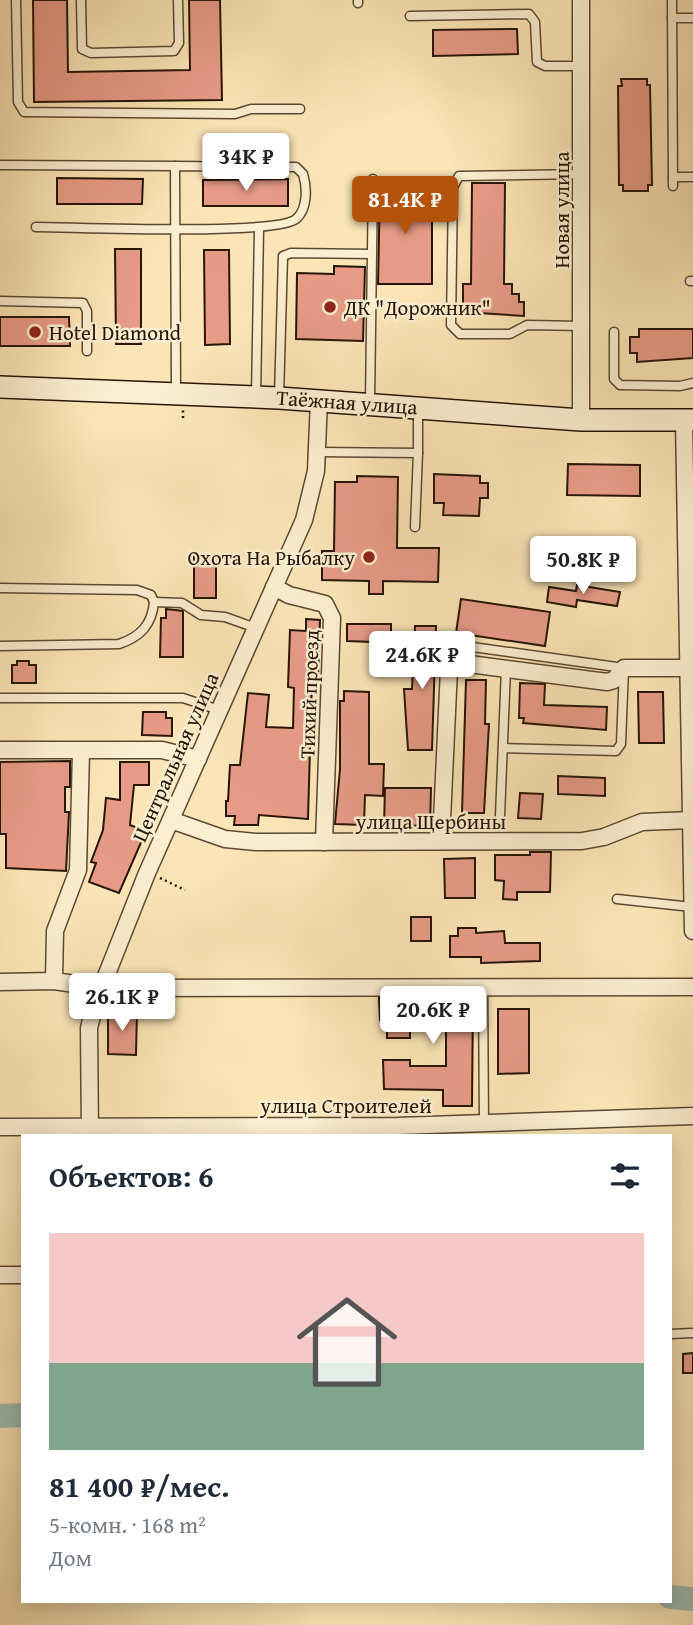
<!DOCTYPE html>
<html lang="ru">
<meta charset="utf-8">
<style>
:root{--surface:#fff;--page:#f6f6f7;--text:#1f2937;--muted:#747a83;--line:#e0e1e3;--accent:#b45309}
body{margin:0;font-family:"Gentium Book Plus",serif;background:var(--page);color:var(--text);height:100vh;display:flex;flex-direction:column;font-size:26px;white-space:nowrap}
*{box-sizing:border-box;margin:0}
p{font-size:23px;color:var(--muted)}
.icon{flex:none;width:38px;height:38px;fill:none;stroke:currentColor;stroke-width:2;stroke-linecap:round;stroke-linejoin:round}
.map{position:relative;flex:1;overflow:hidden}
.side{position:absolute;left:21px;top:1134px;width:651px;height:469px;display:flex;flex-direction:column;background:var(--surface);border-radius:0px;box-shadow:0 4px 18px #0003}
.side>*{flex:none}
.price{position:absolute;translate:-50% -60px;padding:0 16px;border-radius:7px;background:#fff;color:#222;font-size:23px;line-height:46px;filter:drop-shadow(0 2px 4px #0008)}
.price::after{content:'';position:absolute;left:50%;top:42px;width:21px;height:16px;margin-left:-10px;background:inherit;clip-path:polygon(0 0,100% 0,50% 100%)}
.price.active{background:var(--accent);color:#fff}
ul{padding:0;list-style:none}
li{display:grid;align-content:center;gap:14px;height:371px;padding:0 28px}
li+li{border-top:2px solid var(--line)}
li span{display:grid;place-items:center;height:217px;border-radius:0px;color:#555}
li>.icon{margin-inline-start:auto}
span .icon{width:126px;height:126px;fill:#fffc;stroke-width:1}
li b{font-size:30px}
h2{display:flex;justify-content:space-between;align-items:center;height:84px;padding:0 28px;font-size:30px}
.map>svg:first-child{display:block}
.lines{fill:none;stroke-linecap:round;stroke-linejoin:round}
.river{stroke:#9fbeb2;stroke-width:24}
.building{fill:#e79b87;stroke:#271506;stroke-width:2}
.lane-casing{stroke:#5c4932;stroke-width:11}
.street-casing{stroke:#5c4932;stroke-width:19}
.secondary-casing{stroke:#271506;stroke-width:24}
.path{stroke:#271506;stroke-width:2.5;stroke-dasharray:2 3.5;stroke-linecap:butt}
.lane{stroke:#fceed0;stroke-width:8}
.street{stroke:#fceed0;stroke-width:16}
.secondary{stroke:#fceed0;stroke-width:21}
.poi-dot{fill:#8f2418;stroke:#fceed0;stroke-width:2.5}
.labels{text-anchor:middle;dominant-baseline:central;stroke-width:5;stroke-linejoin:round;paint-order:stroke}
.street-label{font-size:21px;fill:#271506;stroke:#fceed0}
.poi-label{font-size:21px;fill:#271506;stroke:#fceed0;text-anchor:start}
</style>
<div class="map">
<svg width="693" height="1625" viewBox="0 0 693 1625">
<rect width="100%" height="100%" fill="#fbe5b6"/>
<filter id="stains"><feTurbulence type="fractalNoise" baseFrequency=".00286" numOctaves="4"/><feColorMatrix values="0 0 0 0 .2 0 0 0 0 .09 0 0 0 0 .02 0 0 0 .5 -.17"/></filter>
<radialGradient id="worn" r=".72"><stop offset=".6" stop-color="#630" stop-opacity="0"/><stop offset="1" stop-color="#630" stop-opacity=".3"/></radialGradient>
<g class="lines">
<g class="river">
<polyline points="0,1416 23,1415"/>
<polyline points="670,1597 693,1599"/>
</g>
</g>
<g class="building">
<polygon points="33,0 67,0 68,72 190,70 189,0 220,0 222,100 34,102"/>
<polygon points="517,29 518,54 433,56 433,30"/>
<polygon points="621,79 647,79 647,85 650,85 652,185 648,185 648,191 623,191 623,185 619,185 618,86 622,86"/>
<polygon points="57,178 143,179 142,204 57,204"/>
<polygon points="288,179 288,206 203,206 203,180"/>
<polygon points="472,183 505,183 504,284 512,284 512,294 519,294 519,302 524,302 524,316 463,312 463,284 471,284"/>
<polygon points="380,188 432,188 432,284 378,284"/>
<polygon points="115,249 141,249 141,344 116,344"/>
<polygon points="204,250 229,250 230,344 205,345"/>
<polygon points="334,266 365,267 363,341 296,339 297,273 334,274"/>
<polygon points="0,317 69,317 70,346 0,346"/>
<polygon points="639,329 693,329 693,358 637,362 637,353 630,353 630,337 639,337"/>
<polygon points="568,464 640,465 640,496 567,495"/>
<polygon points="434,474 480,476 480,483 488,483 488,498 480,498 479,516 443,515 444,503 434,503"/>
<polygon points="357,476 398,477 397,548 439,548 438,582 383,581 383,594 369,594 369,581 322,580 322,551 334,551 335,482 357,482"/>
<rect x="194" y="555" width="22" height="43"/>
<polygon points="577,585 620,592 617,606 577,600 576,607 547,602 549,587 576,591"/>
<polygon points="461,599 550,612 545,646 456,633"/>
<polygon points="166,609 183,611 183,657 160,657 161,618 166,618"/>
<polygon points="306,619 320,620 318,678 312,678 308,819 259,815 258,825 234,825 235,816 226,816 226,801 228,801 230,765 240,765 248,693 269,695 266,727 293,728 294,688 288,687 290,630 306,631"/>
<polygon points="347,624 391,624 391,656 371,656 372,642 347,641"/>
<polygon points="415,626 436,626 432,750 408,750 404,689 412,689"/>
<polygon points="17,661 29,661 29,665 36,665 36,683 12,683 12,665 17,665"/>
<polygon points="466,680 486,680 485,724 489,724 484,813 462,813"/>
<polygon points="520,683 545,684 544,705 607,707 606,730 523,723 524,718 519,718"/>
<polygon points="344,691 369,692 369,764 384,764 383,796 365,795 364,825 335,824 340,769 340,701 344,701"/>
<polygon points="638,692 663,692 664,743 639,743"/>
<polygon points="143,712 166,712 166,718 172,718 172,736 142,735"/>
<polygon points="70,761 70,787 65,787 65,812 69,812 66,871 6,868 6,834 0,834 0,762"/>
<polygon points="120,762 149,762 149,785 134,785 130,825 146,831 119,893 89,882 96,863 91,862 103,830 106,798 120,800"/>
<polygon points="558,776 605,778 605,796 558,794"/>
<polygon points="385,788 431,788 430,826 384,825"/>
<polygon points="520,793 543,794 541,819 518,818"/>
<polygon points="530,852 551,852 550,892 517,892 517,900 503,899 504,881 495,880 495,855 530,855"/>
<polygon points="475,858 475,898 445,898 444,859"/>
<rect x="411" y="917" width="20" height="24"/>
<polygon points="458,928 476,928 476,933 504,931 505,943 540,943 540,961 481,963 481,957 450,957 450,936 458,936"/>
<polygon points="379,998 473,999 472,1106 443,1106 443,1090 384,1089 383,1060 410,1060 410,1066 446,1066 446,1030 410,1030 410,1038 387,1038 387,1019 380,1020"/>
<polygon points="498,1009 529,1009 529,1073 498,1074"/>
<polygon points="108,1011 137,1011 136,1055 108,1054"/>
<polygon points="693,1353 693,1373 683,1373 683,1354"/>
</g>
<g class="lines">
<defs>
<g id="lane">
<polyline points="16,0 18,102 24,112 235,114 251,109 300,109"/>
<polyline points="81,0 82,49 91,53 174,51 179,43 178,0"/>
<polyline points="358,0 358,3"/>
<polyline points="672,0 673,186"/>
<polyline points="410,16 529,14 535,22 537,62 545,66 582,66"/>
<polyline points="672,18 693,18"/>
<polyline points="0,165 175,166"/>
<polyline points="673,177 693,177"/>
<path d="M36,227c39,0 239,9 260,-8 12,-10 11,-32 7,-45l-7,-7 -121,-1 1,227"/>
<polyline points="690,281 693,281"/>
<polyline points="0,301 83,303 87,311 87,351"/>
<polyline points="582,326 527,325 510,334 460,334 451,325 453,187 459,176 583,174"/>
<polyline points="614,332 614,379 620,385 680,386 693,383"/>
<polyline points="256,397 259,229"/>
<polyline points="279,397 283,256 291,253 372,254"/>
<polyline points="370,403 373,179"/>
<polyline points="317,452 418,453 415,527"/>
<polyline points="418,453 418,411"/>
<polyline points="0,588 137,590 151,595 154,602"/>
<polyline points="451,644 624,668 621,744 616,751 503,748"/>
<path d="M0,646l119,-2c21,-7 33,-19 35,-42l28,1 19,12 24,2 31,11"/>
<polyline points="0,698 183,698 219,710"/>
<polyline points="500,816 506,668"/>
<polyline points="617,899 692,907"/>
<polyline points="483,987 484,1124"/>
<polyline points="670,1334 693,1333"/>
</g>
<g id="street">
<polyline points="581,420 581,0"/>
<polyline points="684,420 693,931"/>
<polyline points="274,587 289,595 325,604 332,618 324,842"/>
<polyline points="0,750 162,750 198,759"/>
<polyline points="171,820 225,839 256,842 582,841 604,837 642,822 691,820"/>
<polyline points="441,841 449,669 454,662 607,682 614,680 624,668 687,668"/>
<polyline points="54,981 55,931 78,870 81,751"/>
<polyline points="0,982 54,981 102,988 693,987"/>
<polyline points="0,1127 398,1126 693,1116"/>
<polyline points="90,1136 89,1028 95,1004 147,873 304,520 316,471 319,400"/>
<polyline points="0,1275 23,1275"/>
</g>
<polyline id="secondary" points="0,387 279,398 581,420 693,420"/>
</defs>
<use href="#lane" class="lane-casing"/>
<use href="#street" class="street-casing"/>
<use href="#secondary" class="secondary-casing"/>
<g class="path">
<polyline points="183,418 183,410"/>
<polyline points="160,878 185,890"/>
</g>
<use href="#lane" class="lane"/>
<use href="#street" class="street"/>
<use href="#secondary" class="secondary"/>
</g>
<g class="poi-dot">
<circle cx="330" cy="307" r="7"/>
<circle cx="35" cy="332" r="7"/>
<circle cx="369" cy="557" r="7"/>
</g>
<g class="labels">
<g class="street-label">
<text transform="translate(561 210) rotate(-90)">Новая улица</text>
<text transform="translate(347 402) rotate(4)">Таёжная улица</text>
<text transform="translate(309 694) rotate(-88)">Тихий проезд</text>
<text transform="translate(175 757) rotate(-66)">Центральная улица</text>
<text x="431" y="821">улица Щербины</text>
<text x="346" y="1105">улица Строителей</text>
</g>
<g class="poi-label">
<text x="344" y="307">ДК "Дорожник"</text>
<text x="49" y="332">Hotel Diamond</text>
<text x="355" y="557" text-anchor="end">Охота На Рыбалку</text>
</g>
</g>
<rect width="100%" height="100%" filter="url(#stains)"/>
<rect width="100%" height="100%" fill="url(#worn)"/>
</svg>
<b class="price" style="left:246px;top:193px">34K ₽</b>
<b class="price active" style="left:405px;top:236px">81.4K ₽</b>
<b class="price" style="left:583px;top:596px">50.8K ₽</b>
<b class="price" style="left:422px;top:691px">24.6K ₽</b>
<b class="price" style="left:122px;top:1033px">26.1K ₽</b>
<b class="price" style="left:433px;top:1046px">20.6K ₽</b>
<section class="side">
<h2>Объектов: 6<svg class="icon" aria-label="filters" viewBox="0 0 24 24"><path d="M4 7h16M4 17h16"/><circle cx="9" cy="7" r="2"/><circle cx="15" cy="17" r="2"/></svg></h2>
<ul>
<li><span style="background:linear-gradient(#f6c9c9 60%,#7fa58c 0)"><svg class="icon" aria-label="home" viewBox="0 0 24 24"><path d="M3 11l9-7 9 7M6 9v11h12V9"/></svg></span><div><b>81 400 ₽/мес.</b><p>5-комн. · 168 m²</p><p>Дом</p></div></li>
</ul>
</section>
</div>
